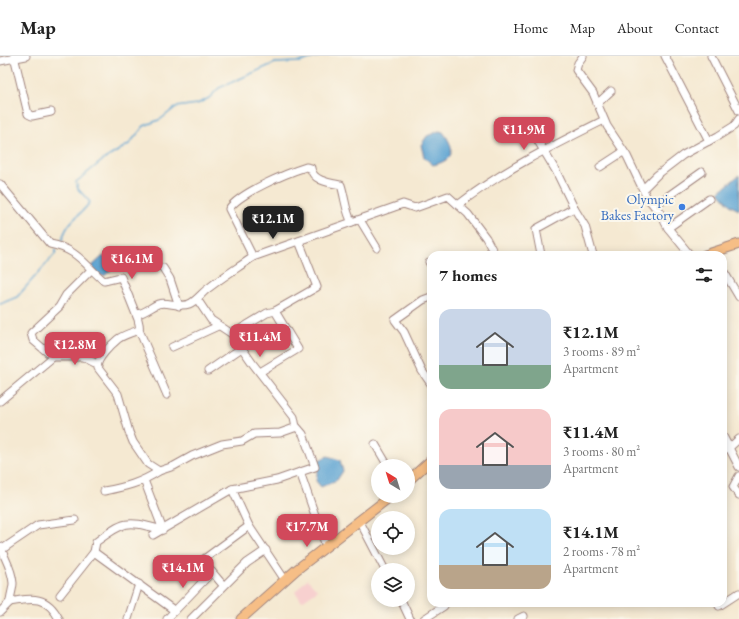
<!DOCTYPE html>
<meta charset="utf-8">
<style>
:root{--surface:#fff;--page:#f6f6f6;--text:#222;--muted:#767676;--line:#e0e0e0;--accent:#d1495b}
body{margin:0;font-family:"EB Garamond",serif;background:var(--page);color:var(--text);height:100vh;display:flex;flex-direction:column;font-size:15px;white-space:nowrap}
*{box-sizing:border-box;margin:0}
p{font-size:13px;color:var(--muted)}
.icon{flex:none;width:22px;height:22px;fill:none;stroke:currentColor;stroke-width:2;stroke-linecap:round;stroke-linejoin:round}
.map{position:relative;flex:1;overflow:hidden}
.sheet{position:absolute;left:427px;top:195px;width:300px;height:356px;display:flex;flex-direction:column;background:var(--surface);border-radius:12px;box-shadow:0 2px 10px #0003}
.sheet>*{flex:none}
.needle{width:26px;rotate:322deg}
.fabs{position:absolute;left:371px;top:403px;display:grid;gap:8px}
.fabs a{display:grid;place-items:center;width:44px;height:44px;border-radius:50%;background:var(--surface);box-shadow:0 2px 10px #0003;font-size:20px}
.price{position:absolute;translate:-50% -34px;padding:0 9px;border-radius:8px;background:var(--accent);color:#fff;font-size:13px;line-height:26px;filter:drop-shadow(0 1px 2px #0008)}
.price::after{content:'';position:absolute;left:50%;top:24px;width:12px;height:9px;margin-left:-6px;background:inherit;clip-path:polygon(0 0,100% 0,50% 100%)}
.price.on{background:#222;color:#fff}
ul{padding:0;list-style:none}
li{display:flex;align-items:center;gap:12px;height:100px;padding:0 12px}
li span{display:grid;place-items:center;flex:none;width:112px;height:80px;border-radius:12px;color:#555}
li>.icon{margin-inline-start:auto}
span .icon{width:48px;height:48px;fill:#fffc;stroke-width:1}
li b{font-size:17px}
h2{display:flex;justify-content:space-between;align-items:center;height:48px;padding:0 12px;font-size:17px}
header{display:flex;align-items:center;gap:24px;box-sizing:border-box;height:56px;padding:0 20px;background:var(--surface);border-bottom:1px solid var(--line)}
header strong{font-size:19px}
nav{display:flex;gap:22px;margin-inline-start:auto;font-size:14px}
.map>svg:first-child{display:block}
.built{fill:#f7d0cf}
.water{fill:#5aa2d1;stroke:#52607e}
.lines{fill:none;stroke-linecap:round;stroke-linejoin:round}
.stream{stroke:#5aa2d1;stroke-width:1.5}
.minor-casing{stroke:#a0847e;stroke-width:9}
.major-casing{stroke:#a0847e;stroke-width:11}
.minor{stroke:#fff;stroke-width:7}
.major{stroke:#f6be86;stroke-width:9}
.shop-dot{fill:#3f7fe0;stroke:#fbf7ec;stroke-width:1.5}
.labels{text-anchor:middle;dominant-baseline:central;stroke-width:4;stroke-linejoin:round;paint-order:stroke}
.shop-label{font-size:14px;fill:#366cbe;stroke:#fbf7ec;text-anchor:end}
</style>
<header>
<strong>Map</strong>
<nav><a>Home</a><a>Map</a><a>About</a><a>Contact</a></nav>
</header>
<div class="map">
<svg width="739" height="563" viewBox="0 0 739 563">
<rect width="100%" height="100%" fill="#fbf7ec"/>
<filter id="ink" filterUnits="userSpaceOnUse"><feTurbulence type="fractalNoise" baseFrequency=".025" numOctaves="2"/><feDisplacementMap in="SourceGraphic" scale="8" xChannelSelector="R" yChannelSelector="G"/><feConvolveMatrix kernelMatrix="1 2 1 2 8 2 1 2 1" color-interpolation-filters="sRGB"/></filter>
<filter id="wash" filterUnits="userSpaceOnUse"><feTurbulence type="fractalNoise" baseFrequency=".012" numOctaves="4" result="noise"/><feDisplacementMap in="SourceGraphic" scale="16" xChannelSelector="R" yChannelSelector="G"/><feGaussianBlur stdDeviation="0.9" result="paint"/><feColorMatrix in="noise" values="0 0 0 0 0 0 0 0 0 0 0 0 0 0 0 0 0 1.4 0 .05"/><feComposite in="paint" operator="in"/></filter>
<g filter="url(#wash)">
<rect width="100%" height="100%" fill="#f5e9d2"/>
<polygon class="built" points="307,523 318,534 302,545 295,536"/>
<g class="water">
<path d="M439,75l4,1c12,16 13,28 -10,33l-9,-8 -3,-12 6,-9z"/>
<polygon points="739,119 739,154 731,150 719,136"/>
<polygon points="103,200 109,206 112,213 106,219 100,220 91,211"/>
<polygon points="328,400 340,404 343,415 337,424 321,431 316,425 319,404"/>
</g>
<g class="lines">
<g class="stream">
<path d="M61,187c7,-25 17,-24 29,-41l-12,-13 -2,-7 27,-22 26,-16 15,-18 17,-7 15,-12 21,-3 12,-6 10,-10 9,-4 47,-21 25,-1 20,-6"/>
<polyline points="0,248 17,241 55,198 56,193"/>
</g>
</g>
</g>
<g filter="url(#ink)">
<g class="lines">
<defs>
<g id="minor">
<polyline points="14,0 28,58 32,60 51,56"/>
<polyline points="583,0 578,7 576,14 593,37 607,70 627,100 647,142 659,155 668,172 690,199"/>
<polyline points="665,0 709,85"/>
<polyline points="711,0 739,55"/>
<polyline points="0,5 26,0"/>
<polyline points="597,48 611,35"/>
<polyline points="535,80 556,115 574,152"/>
<polyline points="600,111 623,96"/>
<path d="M0,128l50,60c27,5 34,20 54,37l17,-4 16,40"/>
<polyline points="643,133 657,119 683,99 718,80 734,70 739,63"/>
<path d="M458,149c45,-35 96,-60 146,-85"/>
<polyline points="654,150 702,116"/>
<polyline points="360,164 377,192"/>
<polyline points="668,172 709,143"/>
<polyline points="541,199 536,173 574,152 585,170 593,199"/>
<polyline points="253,201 352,166"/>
<polyline points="429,206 431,209"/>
<polyline points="163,212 170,223 179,250"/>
<polyline points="723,214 739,241"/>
<polyline points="431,241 423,244 395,264 404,276 422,315 431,328"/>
<polyline points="197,243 211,264 232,278 237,285 253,308 294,361 296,371"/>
<polyline points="139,274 167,339"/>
<polyline points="232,278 267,257 275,255 317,231 299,185"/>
<polyline points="172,291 218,270"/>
<polyline points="53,301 33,284 31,277 59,251 66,239 91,214"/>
<polyline points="208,315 243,291"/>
<polyline points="260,316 298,293 275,255"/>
<polyline points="0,345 53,301 83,301 97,308"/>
<polyline points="723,380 739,411"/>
<polyline points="375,388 388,410"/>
<polyline points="723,394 730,391 739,383"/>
<path d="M300,416l15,-5 -12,-33 -6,-7 -17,6 -26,1 -12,7 -20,3 -30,12 -18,10 -15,5 -11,-7 -15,-22 -4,-10 -11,-38 -20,-26c-3,-8 14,-24 20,-29 5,-4 15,-7 21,-9 2,-6 -3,-11 -1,-16 8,-2 13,-7 20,-10 9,-3 21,4 31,0 8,-3 13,-12 21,-17 14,-11 29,-20 43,-30l-24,-48c10,-16 58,-36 77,-42l5,1c1,13 20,15 30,17 4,12 5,29 11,37l51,-18 12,4 33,-12 20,18 18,24 9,17"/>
<polyline points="739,420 733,431 739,439"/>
<polyline points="232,433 277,424 300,416 316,462"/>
<path d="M104,435c21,-4 37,-8 55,-20"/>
<polyline points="359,464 385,514"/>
<polyline points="298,474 316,462 326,490"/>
<polyline points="153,479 232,433 249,470"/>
<path d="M0,490c5,13 12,23 13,37 0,6 -3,13 -3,19 22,-4 37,-7 49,17"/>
<polyline points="1,494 38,469 75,464"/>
<path d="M94,496l2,-10c31,-23 31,-21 67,-12l-19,-50"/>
<polyline points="223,529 212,516 200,506 249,470 285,524"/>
<polyline points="60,539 94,496 175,555"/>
<polyline points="401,544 410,563"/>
<polyline points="719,550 739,537"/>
<polyline points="0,556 10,546"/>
<polyline points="128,563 139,528"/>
<polyline points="167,563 212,516"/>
<polyline points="191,563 247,507 266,494"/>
<polyline points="424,563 444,550"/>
<polyline points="518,563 524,560"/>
</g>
<g id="major">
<polyline points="705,199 739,188"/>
<polyline points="408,425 431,404"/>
<polyline points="241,563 296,514 391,440"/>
</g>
</defs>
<use href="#minor" class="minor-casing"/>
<use href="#major" class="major-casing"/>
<use href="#minor" class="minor"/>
<use href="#major" class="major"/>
</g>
</g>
<circle class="shop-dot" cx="682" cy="151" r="4"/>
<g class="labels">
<g class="shop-label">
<text x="674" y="143">Olympic<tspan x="674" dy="16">Bakes Factory</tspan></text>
</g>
</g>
</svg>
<div class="fabs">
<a><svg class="needle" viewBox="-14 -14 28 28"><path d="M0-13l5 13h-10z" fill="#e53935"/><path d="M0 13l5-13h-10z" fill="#767676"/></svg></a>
<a><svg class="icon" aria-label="locate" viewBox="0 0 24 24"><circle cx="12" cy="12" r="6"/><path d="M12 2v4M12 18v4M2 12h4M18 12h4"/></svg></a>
<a><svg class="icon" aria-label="layers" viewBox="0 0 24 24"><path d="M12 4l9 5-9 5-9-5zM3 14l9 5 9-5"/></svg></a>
</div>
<b class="price" style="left:524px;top:95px">₹11.9M</b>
<b class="price on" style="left:273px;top:184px">₹12.1M</b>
<b class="price" style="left:132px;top:224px">₹16.1M</b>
<b class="price" style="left:260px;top:302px">₹11.4M</b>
<b class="price" style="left:75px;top:310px">₹12.8M</b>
<b class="price" style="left:307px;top:492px">₹17.7M</b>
<b class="price" style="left:183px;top:533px">₹14.1M</b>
<section class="sheet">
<h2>7 homes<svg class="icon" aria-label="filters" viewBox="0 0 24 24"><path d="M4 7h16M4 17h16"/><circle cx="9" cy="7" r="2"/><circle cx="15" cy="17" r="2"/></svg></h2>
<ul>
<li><span style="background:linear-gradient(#c9d6e8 70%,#7fa58c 0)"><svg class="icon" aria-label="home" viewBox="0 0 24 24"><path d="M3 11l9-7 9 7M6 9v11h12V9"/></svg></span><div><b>₹12.1M</b><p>3 rooms · 89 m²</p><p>Apartment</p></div></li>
<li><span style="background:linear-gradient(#f6c9c9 70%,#9aa5b1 0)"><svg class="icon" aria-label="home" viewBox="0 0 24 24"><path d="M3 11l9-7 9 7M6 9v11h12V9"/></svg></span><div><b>₹11.4M</b><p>3 rooms · 80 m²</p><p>Apartment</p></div></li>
<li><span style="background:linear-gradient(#bfe0f5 70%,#b9a48a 0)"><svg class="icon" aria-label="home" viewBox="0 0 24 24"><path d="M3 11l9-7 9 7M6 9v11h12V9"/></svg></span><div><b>₹14.1M</b><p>2 rooms · 78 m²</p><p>Apartment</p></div></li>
</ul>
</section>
</div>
